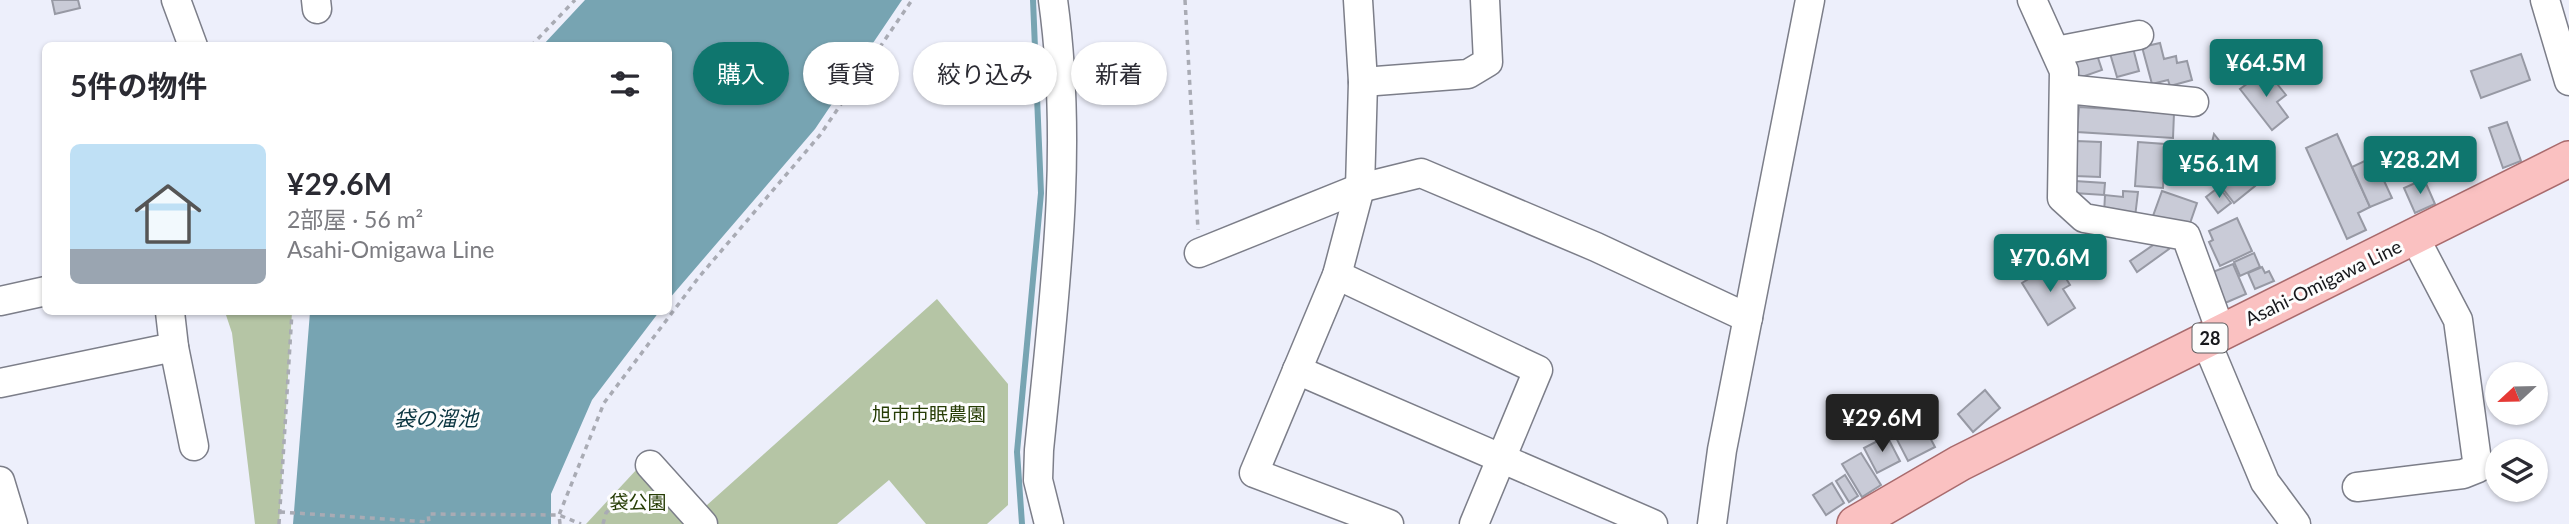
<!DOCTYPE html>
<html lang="ja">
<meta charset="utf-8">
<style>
:root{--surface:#fff;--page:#f2f2f3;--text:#2b2b33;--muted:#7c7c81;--accent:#0f766e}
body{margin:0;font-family:Lato,"Noto Sans JP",sans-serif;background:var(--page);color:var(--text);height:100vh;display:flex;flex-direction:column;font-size:26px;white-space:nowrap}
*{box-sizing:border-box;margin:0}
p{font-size:23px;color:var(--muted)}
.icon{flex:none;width:38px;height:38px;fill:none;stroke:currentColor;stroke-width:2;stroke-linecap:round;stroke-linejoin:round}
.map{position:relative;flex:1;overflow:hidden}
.details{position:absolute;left:42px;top:42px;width:630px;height:273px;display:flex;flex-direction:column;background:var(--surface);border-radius:10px;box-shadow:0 2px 5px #0004}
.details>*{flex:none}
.hud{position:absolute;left:693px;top:42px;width:665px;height:63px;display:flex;gap:14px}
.needle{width:46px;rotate:248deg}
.controls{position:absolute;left:2485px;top:362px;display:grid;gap:14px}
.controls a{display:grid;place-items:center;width:63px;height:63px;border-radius:50%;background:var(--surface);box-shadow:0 2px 5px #0004;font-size:35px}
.price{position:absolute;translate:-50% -60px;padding:0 16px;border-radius:7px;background:var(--accent);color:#fff;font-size:23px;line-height:46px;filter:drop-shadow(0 2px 4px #0008)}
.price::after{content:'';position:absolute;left:50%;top:42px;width:21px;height:16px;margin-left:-10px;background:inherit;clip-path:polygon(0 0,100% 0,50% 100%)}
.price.active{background:#222;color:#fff}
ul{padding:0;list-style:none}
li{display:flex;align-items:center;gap:21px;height:175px;padding:0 28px}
li span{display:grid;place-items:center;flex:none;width:196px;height:140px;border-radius:10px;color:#555}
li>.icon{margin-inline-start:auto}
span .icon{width:84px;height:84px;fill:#fffc;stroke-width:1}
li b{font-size:30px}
h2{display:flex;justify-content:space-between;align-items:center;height:84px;padding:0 28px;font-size:30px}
.chip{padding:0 24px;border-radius:32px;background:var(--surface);box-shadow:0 2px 5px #0004;font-size:24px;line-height:63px}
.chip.active{background:var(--accent);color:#fff}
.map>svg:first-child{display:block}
.green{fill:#b5c5a5}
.water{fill:#77a4b2}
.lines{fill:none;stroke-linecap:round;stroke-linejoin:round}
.stream{stroke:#77a4b2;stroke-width:6}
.building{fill:#c9cbd7;stroke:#9799a4;stroke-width:2}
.minor-casing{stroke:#7c7e89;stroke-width:31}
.major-casing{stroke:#a96b6d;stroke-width:38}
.path{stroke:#a9abb4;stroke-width:3.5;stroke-dasharray:5 5;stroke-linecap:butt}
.minor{stroke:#fff;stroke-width:28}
.major{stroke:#fac1c1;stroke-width:35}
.labels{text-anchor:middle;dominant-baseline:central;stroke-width:6;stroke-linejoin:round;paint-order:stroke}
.shield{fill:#fdfdfd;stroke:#5c5d60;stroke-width:2}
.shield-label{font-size:18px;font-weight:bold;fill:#17181c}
.street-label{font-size:19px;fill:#17181c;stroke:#fdfdfd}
.park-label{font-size:19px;fill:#263c05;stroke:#fdfdfd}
.water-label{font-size:21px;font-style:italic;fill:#0a3540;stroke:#fdfdfd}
</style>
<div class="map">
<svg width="2569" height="524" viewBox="0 0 2569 524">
<rect width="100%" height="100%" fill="#edeffb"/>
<g class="green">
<polygon points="937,299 1008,384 1008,505 987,524 926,524 889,480 837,524 706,524 697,514"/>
<polygon points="225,312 292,312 279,524 255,524 232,333"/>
<polygon points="638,468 687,524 586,524"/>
</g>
<g class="water">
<polygon points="585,0 902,0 815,129 669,299 668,46 543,45"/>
<polygon points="310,312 659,312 592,400 551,494 551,524 293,524"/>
</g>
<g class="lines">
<polyline class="stream" points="1022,524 1017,452 1041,193 1033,0"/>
</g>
<g class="building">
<polygon points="52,0 78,0 80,8 55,14"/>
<polygon points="2160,43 2164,59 2176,56 2177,63 2187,61 2192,80 2170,86 2168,80 2152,84 2142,47"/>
<polygon points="2132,44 2139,71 2117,77 2109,50"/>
<polygon points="2095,49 2102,70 2079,78 2072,56"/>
<polygon points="2521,54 2530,80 2481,98 2471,71"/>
<polygon points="2266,70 2286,95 2277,102 2288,117 2272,130 2240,89"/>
<polygon points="2079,107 2174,113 2173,138 2077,132"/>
<polygon points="2507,122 2521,161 2503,168 2489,128"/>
<polygon points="2214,134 2255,186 2234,203 2206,167"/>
<polygon points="2337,134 2370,207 2358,213 2366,230 2347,239 2306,148"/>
<polygon points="2076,141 2101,142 2100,177 2075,176"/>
<polygon points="2138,142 2165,144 2163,188 2135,186"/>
<polygon points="2373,157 2392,198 2370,207 2352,167"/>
<polygon points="2424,179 2435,204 2415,213 2404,188"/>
<polygon points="2075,181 2105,183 2104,195 2074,193"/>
<polygon points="2219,187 2231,203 2218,213 2206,197"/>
<polygon points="2123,191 2138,192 2135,217 2104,214 2105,195 2123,197"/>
<polygon points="2162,191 2197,203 2188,229 2153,216"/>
<polygon points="2237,218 2252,251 2220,266 2209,242 2213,240 2209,231"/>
<polygon points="2162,239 2169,249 2137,272 2130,261"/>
<polygon points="2254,253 2260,267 2240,276 2234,262"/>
<polygon points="2233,264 2246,294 2218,306 2210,273"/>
<polygon points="2049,266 2052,271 2059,267 2070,285 2063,289 2075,308 2048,325 2022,283"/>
<polygon points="2262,267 2265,273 2269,271 2274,281 2255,289 2248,273"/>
<polygon points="1985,390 2000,408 1973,432 1958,414"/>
<polygon points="1916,411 1935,447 1908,461 1889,424"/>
<polygon points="1887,436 1900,461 1877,473 1864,448"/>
<polygon points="1861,453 1881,485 1862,497 1842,464"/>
<polygon points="1845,475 1858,496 1849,502 1836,481"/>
<polygon points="1832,483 1844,503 1826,515 1813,495"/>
</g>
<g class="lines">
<defs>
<g id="minor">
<polyline points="176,0 193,46"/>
<polyline points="316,0 317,9"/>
<polyline points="1358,0 1363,82 1360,188 1337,275 1254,473 1389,524"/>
<polyline points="2032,0 2064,71 2062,198 2084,218 2186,236 2221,332"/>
<polyline points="2545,0 2569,81"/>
<polyline points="2056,51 2139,35"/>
<polyline points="1363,82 1468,74 1488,62 1485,0"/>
<polyline points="2066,89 2194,102"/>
<polyline points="1199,253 1360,188 1421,173 1596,247 1748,318"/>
<polyline points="1337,275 1538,370 1474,524"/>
<polyline points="0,301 46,291"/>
<polyline points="2206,341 2265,482 2296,524"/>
<polyline points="174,347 194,446"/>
<polyline points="1297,370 1653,524"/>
<polyline points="0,383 174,347 170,312"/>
<polyline points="650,465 703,524"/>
<polyline points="0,481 13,524"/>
<polyline points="2357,487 2463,474 2478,468 2458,320 2414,236"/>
<path d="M1049,524l-11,-44 1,-30c15,-150 35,-300 14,-450"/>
<polyline points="1712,524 1722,450 1810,0"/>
</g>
<polyline id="major" points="1855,524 1960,463 2569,159"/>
</defs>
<use href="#minor" class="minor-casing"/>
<use href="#major" class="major-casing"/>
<g class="path">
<polyline points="1185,0 1198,230"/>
<polyline points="531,46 575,0"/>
<polyline points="280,512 429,522 428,514 559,515 581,524"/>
<polyline points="279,524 292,312"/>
<polyline points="560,524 559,515 604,403 699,277 820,135 912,0"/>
<polyline points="603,524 606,513 623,494 644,493"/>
</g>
<use href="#minor" class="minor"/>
<use href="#major" class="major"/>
</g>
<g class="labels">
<rect class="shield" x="2192.5" y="323.5" width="35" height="29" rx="5"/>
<g class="shield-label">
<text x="2210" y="338">28</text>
</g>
<g class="street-label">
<text transform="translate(2323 282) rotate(-26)">Asahi-Omigawa Line</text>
</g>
<g class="park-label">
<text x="929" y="413">旭市市眠農園</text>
<text x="638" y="501">袋公園</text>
</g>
<g class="water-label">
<text x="436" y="417">袋の溜池</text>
</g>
</g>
</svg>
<div class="controls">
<a><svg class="needle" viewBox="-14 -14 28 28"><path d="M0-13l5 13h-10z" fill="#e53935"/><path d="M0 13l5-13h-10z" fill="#7c7c81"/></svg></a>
<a><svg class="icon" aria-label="layers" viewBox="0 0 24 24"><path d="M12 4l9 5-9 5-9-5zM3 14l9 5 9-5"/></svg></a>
</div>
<b class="price" style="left:2266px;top:99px">¥64.5M</b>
<b class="price" style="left:2420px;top:196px">¥28.2M</b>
<b class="price" style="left:2219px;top:200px">¥56.1M</b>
<b class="price" style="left:2050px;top:294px">¥70.6M</b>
<b class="price active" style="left:1882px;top:454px">¥29.6M</b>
<div class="hud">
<a class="chip active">購入</a>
<a class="chip">賃貸</a>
<a class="chip">絞り込み</a>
<a class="chip">新着</a>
</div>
<section class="details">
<h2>5件の物件<svg class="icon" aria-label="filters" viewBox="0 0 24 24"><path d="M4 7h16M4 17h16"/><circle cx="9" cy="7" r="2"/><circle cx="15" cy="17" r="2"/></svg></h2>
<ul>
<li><span style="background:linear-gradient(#bfe0f5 75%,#9aa5b1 0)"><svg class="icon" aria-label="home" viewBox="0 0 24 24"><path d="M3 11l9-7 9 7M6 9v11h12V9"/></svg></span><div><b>¥29.6M</b><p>2部屋 · 56 m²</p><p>Asahi-Omigawa Line</p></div></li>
</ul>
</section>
</div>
